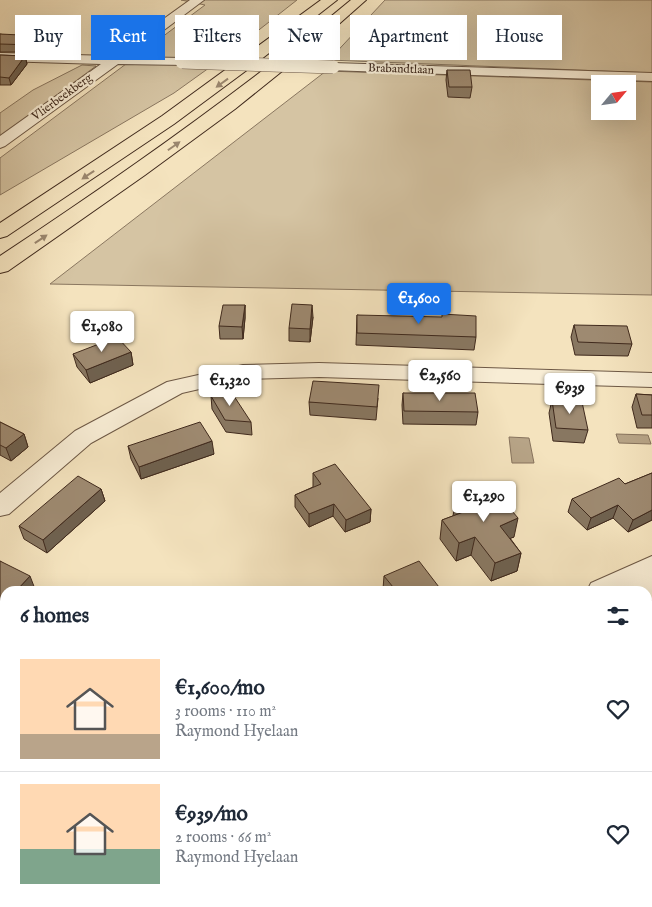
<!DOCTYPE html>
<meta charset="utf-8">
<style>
:root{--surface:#fff;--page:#f6f6f7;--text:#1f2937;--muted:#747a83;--line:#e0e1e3;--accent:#1a73e8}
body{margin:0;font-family:"IM FELL English",serif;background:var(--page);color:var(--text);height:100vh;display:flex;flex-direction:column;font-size:19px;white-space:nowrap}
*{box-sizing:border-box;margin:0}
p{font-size:16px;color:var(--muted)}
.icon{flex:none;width:28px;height:28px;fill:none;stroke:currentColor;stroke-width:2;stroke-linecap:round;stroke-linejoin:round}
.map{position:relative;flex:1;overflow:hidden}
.sheet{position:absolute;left:0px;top:586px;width:652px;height:321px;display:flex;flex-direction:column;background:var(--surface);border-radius:15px 15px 0 0;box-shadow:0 5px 20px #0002}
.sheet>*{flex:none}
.guide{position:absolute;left:15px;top:15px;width:622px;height:45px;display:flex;gap:10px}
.needle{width:32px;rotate:61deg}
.buttons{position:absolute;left:591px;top:75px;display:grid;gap:10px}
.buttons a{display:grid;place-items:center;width:45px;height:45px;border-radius:0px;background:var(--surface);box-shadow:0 5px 20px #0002;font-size:25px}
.price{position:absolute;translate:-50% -42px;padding:0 11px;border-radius:5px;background:#fff;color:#222;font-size:16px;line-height:32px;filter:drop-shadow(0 1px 2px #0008)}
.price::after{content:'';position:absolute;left:50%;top:30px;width:15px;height:11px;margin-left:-8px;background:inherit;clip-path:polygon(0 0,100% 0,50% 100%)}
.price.current{background:var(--accent);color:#fff}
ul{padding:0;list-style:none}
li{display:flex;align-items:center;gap:15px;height:125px;padding:0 20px}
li+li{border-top:1px solid var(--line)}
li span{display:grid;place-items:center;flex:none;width:140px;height:100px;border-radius:0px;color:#555}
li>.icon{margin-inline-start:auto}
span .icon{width:60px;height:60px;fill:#fffc;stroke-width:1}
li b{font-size:21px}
h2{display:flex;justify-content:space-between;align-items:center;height:60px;padding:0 20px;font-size:21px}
.tag{padding:0 18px;border-radius:0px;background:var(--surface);box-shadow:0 5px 20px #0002;font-size:18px;line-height:45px}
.tag.current{background:var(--accent);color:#fff}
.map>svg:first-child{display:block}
.green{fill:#d5c4a3;stroke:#8a7760;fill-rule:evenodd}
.water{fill:#b7a487;stroke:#87735d}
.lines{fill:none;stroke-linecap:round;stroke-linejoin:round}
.minor-casing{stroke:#6d5845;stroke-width:2}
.highway-casing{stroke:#402a1d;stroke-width:2}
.minor{fill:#f8edd5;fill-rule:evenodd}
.highway{fill:#f4e3be;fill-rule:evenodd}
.minor-bridge-casing{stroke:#6d5845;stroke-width:14;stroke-linecap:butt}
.minor-bridge{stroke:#f8edd5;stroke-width:13}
.wall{fill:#887761;stroke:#402a1d}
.shaded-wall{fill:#6f614f;stroke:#402a1d}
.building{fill:#9e8a71;stroke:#402a1d}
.oneway{fill:#9a866e}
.labels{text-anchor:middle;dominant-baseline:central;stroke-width:4.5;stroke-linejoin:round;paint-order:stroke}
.far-street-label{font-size:12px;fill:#402a1d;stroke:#f8edd5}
</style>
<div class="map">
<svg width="652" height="907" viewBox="0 0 652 907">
<rect width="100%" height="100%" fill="#f4e3be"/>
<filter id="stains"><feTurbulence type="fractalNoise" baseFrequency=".004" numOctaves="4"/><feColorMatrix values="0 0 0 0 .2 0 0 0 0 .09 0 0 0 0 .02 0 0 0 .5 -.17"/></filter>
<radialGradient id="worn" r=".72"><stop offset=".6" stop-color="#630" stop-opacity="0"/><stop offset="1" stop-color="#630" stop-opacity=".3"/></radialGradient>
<g class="green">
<polygon points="181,0 297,0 227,55 174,93 0,195 0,158 205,5"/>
<polygon points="385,0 652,0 652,73 329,60"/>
<polygon points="82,65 96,66 0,137 0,113 33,90"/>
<path d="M326,71l326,11v213l-602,-11zM600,84h28v27h-28z"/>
</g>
<g class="water">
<polygon points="616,434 648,435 651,444 619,443"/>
<polygon points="509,437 529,438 534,463 512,463"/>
</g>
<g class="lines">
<defs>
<g id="minor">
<polygon points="190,0 204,0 128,57 182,58 189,62 187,65 118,64 5,146 0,148 0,136 101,64 0,61 0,53 112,56"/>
<polygon points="333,63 652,73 652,81 328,70 326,67"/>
<polygon points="319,363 652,373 652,387 319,377 243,379 182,393 91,443 9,514 0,516 0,493 75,431 167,382 243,365"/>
<polygon points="652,556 652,600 648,601 648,591 587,591 591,583"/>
<polygon points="5,858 5,892 0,895 0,859"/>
</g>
<g id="highway">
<polygon points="321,0 337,0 255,64 174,124 7,236 0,238 0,223 162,116"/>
<path d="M351,0h15l-44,39 -87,70 -90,66 -137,96 -8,2v-17c121,-80 239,-163 351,-256z"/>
</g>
</defs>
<use href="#minor" class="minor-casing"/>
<use href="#highway" class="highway-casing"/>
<use href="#minor" class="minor"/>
<use href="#highway" class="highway"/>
<defs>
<polyline id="minor-bridge" points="182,62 333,67"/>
</defs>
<use href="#minor-bridge" class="minor-bridge-casing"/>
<use href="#minor-bridge" class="minor-bridge"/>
</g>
<g class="wall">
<polygon points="0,34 43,43 36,52 0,52"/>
<polygon points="0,55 25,56 27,64 11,85 0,85"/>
<polygon points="447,70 472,87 470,98 448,97 446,80"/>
<polygon points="245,305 245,318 243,339 220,339 219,326"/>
<polygon points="357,315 476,337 474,350 356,345"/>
<polygon points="313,317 310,342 289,341 289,328"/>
<polygon points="574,325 632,344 628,356 575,355 571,337"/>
<polygon points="131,352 133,365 90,383 77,367 73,354"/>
<polygon points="403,393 478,412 476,425 403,424 402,405"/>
<polygon points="636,394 652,395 652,428 637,428 632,407"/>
<polygon points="211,396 251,422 252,435 226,432 212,409"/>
<polygon points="378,398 376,420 310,415 309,402"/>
<polygon points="552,400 588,430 584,443 553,441 549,413"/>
<polygon points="0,422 24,434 28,447 11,461 0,455"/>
<polygon points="128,446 214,454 141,479 131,459"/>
<polygon points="313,473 371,509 370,522 345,532 333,516 309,527 295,507 295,495 313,487"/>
<polygon points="652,473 652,520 628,532 613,518 587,530 568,512 572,499 625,484"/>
<polygon points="101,489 105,501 47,553 24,539 19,526"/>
<polygon points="456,498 514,537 510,538 521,553 517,571 491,581 471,555 456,561 440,539 442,520 453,516"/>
<polygon points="0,561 35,589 33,591 5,591 5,616 0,613"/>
<polygon points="384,576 442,591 385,591 383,589"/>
<polygon points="652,692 652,731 648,709 648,701"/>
</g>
<g class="shaded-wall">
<polygon points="41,36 43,43 36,52 34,45"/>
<polygon points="25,56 27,64 11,85 9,78"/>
<polygon points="245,305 245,318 243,339 242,327"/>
<polygon points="312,305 313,317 310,342 310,329"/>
<polygon points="131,352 133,365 90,383 86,370"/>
<polygon points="24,434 28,447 11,461 6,448"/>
<polygon points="212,441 214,454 141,479 139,467"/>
<polygon points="101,489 105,501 47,553 43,540"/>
<polygon points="334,504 333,516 309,527 309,514"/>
<polygon points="618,505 613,518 587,530 591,518"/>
<polygon points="371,509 370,522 345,532 346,520"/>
<polygon points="652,510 652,520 628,532 633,520"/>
<polygon points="518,518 514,537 496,544 500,526"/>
<polygon points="475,537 471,555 456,561 459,543"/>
<polygon points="521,553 517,571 491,581 495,563"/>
<polygon points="30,576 35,589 33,591 16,591"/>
<polygon points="5,602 5,610 3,605"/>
<polygon points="652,661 648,670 648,663"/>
<polygon points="238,902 245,902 239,906"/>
</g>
<g class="building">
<polygon points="0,34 41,36 34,45 0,44"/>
<polygon points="0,55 25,56 9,78 0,77"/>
<polygon points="447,70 470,70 472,87 449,87"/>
<polygon points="292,304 312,305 310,329 289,328"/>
<polygon points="223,305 245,305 242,327 219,326"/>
<polygon points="442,314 476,316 476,337 357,333 357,315 442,317"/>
<polygon points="574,325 627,326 632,344 578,342"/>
<polygon points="117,337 131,352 86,370 73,354"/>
<polygon points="313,381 379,385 377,407 309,402"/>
<polygon points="230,390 251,422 225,420 211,396"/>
<polygon points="403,393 475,393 478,412 404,411"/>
<polygon points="636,394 652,395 652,415 642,415"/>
<polygon points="552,400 582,402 588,430 556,428"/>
<polygon points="0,422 24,434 6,448 0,445"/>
<polygon points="200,422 212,441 139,467 128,446"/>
<polygon points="335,464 371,509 346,520 334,504 309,514 295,495 321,484 313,473"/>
<polygon points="652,473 652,510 633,520 618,505 591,518 572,499 619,478 625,484"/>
<polygon points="78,476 101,489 43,540 19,526"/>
<polygon points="490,485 518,518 500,526 521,553 495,563 475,537 459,543 442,520 466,511 456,498"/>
<polygon points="0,561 30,576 16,591 5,591 5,602 3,605 0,604"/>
<polygon points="419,561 442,591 384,591 393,587 384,576"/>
<polygon points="648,656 652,661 648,663"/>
<polygon points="5,728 5,764 0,746 0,730"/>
</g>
<defs><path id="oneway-solid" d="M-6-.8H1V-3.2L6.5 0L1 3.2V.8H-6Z" transform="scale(1.25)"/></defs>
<g class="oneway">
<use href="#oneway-solid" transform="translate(222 83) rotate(144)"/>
<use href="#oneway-solid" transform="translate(174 146) rotate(-35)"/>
<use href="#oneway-solid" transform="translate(88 175) rotate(146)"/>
<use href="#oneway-solid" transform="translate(41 239) rotate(-34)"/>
</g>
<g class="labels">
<g class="far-street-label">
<text transform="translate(401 69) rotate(2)">Brabandtlaan</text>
<text transform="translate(62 97) rotate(-36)">Vlierbeekberg</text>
</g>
</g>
<rect width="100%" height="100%" filter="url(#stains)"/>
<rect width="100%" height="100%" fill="url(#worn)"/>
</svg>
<div class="buttons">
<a><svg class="needle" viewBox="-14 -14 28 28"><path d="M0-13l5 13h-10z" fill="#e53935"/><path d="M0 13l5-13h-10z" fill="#747a83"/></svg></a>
</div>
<b class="price current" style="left:419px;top:325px">€1,600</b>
<b class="price" style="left:102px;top:353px">€1,080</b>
<b class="price" style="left:440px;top:402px">€2,560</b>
<b class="price" style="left:230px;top:407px">€1,320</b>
<b class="price" style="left:570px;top:415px">€939</b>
<b class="price" style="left:484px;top:523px">€1,290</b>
<div class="guide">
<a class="tag">Buy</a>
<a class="tag current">Rent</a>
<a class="tag">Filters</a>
<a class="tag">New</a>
<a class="tag">Apartment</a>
<a class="tag">House</a>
</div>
<section class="sheet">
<h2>6 homes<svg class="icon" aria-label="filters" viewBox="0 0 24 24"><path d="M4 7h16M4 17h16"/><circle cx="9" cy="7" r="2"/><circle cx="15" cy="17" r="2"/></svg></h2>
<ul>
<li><span style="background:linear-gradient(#ffd9b3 75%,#b9a48a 0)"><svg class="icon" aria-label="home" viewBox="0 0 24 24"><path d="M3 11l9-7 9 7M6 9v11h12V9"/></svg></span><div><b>€1,600/mo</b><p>3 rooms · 110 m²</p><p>Raymond Hyelaan</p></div><svg class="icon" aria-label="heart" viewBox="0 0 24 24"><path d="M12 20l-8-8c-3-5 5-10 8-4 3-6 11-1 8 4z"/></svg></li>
<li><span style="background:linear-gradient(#ffd9b3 65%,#7fa58c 0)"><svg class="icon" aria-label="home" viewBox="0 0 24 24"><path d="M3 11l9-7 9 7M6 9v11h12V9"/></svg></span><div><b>€939/mo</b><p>2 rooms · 66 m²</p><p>Raymond Hyelaan</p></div><svg class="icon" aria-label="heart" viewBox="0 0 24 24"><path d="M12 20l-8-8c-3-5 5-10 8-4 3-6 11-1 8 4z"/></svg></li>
</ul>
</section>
</div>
